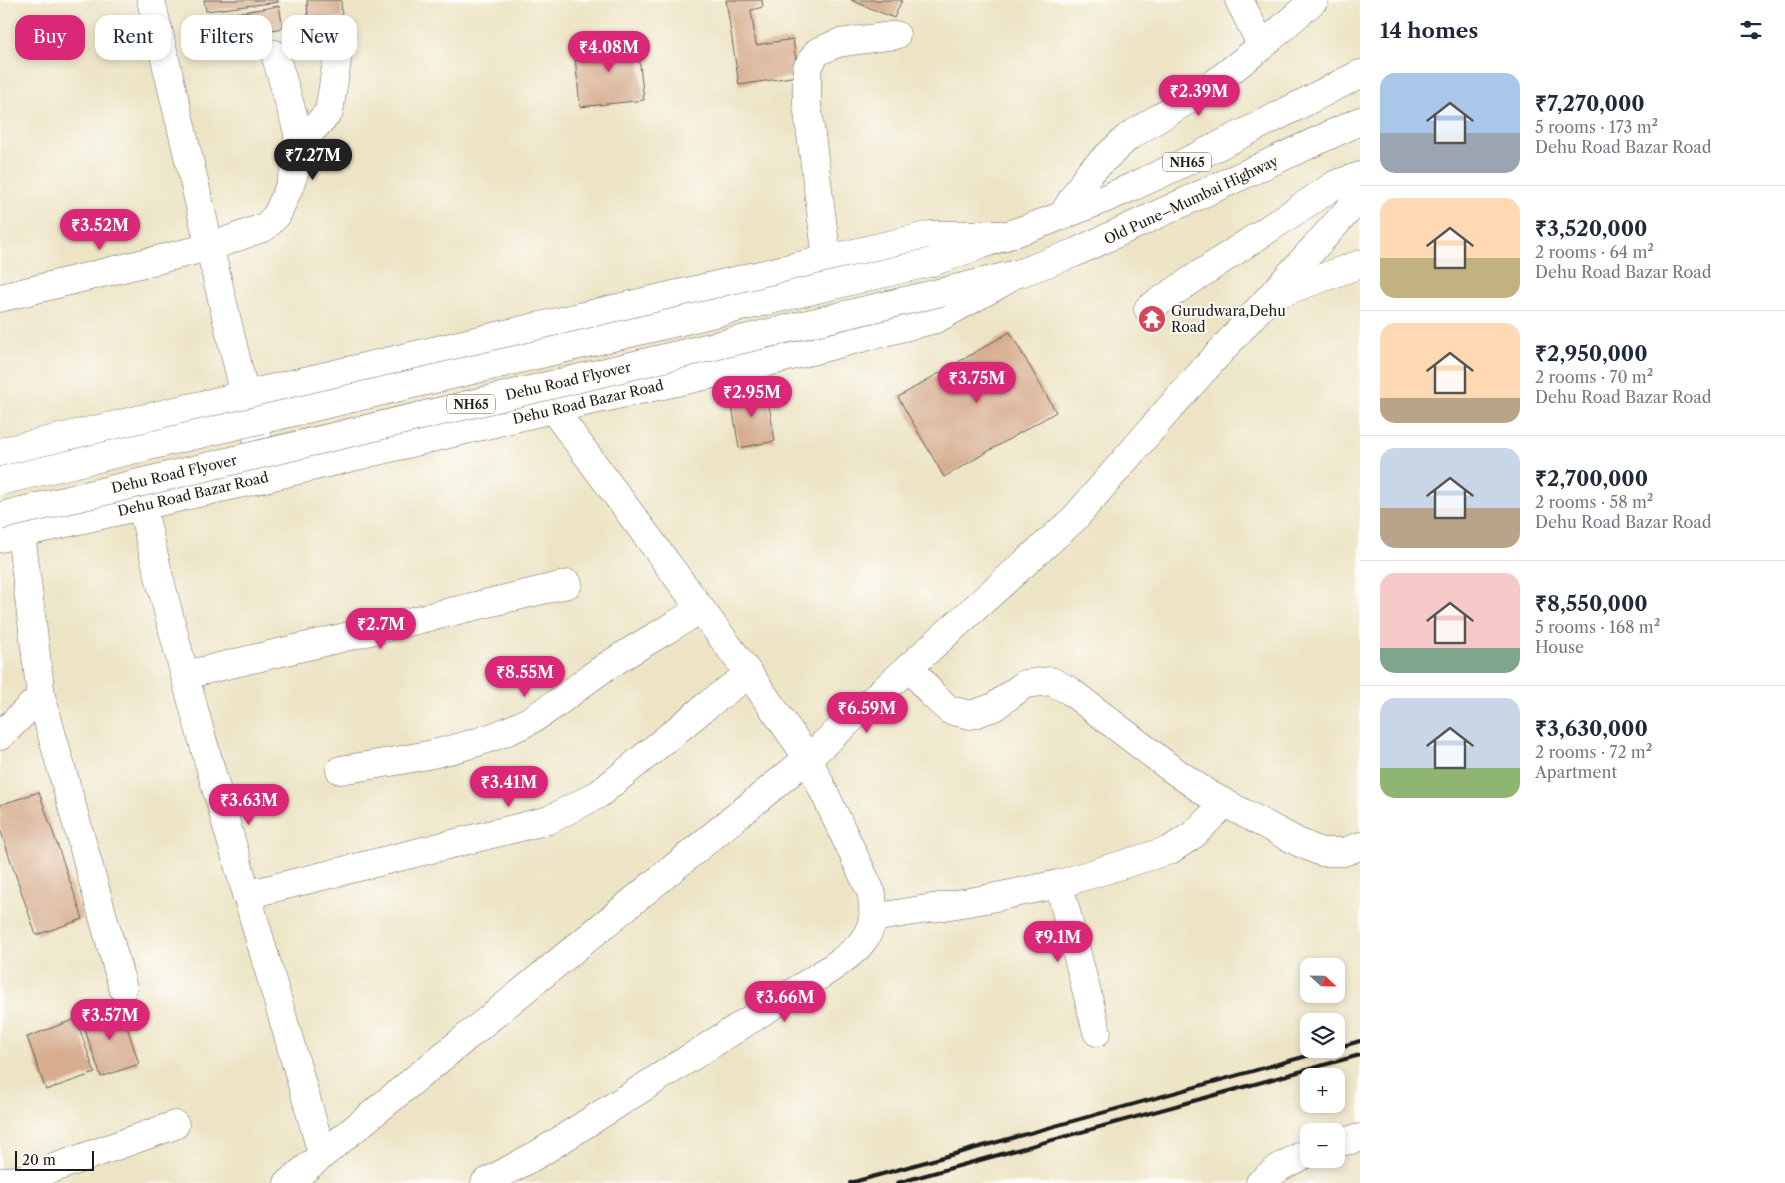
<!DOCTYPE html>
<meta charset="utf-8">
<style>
:root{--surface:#fff;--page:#f2f2f3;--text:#1f2937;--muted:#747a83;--line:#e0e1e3;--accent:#db2777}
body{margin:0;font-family:"Libre Caslon Text",serif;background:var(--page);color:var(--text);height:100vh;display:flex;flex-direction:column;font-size:19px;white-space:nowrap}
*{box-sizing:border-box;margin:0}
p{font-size:16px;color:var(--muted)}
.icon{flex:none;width:28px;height:28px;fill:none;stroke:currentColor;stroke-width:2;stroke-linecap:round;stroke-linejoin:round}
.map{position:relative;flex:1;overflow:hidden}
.sheet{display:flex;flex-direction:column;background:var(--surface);width:425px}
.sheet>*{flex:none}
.banner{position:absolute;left:15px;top:15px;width:475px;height:45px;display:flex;gap:10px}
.needle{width:32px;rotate:112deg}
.buttons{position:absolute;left:1300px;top:958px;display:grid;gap:10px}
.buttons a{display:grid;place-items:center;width:45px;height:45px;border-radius:10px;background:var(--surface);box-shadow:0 2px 8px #0003;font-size:25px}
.scale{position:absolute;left:15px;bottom:12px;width:79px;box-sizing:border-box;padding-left:5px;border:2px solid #1c1c1c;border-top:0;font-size:14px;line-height:18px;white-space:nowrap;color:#1c1c1c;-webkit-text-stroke:4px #fdfcf7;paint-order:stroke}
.price{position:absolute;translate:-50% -42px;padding:0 11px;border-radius:18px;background:var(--accent);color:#fff;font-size:16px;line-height:32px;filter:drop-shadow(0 1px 2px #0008)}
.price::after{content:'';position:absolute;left:50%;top:30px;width:15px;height:11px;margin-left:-8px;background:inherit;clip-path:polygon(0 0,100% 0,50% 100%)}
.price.on{background:#222;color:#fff}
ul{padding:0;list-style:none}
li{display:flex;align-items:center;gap:15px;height:125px;padding:0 20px}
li+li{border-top:1px solid var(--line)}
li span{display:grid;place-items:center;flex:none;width:140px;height:100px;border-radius:15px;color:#555}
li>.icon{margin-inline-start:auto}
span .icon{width:60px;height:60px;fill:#fffc;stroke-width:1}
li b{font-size:21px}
h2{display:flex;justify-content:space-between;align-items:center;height:60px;padding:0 20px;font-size:21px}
.pill{padding:0 18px;border-radius:15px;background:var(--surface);box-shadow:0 2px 8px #0003;font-size:18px;line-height:45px}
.pill.on{background:var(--accent);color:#fff}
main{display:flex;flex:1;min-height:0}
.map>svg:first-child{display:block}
.building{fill:#d7ad90}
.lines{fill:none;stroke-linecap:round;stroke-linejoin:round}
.minor-casing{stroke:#656257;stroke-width:29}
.major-casing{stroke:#656257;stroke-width:29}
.highway-casing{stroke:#656257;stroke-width:29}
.minor{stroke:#fff;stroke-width:28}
.major{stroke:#fff;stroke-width:28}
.highway{stroke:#fff;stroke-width:28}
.rail{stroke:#1c1c1c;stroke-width:4}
.highway-bridge-casing{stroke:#656257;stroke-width:29;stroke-linecap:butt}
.highway-bridge{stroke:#fff;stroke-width:28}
.labels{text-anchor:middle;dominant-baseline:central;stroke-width:4;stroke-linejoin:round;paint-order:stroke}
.shield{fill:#fdfcf7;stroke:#605f5e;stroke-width:1}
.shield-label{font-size:12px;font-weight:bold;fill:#1c1c1c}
.street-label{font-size:14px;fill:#1c1c1c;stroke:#fdfcf7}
.poi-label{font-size:14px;fill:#1c1c1c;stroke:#fdfcf7;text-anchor:start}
</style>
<main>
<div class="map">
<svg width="1360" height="1183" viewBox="0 0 1360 1183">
<rect width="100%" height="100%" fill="#fdfcf7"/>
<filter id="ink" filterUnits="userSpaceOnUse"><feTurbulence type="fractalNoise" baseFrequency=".02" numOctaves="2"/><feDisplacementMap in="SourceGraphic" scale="10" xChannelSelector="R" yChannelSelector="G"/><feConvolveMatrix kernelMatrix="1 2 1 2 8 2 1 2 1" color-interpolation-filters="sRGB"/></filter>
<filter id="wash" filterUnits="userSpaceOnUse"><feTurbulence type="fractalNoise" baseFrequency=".0096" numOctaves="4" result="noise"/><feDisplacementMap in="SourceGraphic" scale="20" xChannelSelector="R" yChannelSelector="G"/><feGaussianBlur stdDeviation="1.12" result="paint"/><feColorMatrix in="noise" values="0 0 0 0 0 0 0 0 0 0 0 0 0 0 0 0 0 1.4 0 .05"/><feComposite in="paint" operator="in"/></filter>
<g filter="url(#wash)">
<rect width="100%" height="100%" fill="#ede4c5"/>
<g id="blocks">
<g class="building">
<polygon points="204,0 278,0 278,2 206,11"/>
<polygon points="307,0 341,0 342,18 308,20"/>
<polygon points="726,0 762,0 763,7 751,10 756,45 793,39 798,76 739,85"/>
<polygon points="851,0 902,0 894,18"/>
<polygon points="279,6 283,28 211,40 207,18"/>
<polygon points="637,39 644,100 580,107 574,46"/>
<polygon points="1010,332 1056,412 944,477 898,397"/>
<polygon points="766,388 775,441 739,448 730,394"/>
<polygon points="39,792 83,919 36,935 0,829 0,805"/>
<polygon points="120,1005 139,1064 101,1077 81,1018"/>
<polygon points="76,1019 95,1073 46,1090 27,1037"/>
</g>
</g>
</g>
<g filter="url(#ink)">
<use href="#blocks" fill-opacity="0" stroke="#656257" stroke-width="1"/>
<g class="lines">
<defs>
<g id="minor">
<polyline points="151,0 245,396 269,477"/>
<polyline points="1239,0 1262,46"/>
<polyline points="299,144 329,112 340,41"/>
<polyline points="1062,216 1089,173 1128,137 1215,83 1262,46 1314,0"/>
<polyline points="827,259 807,104 807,68 817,52 838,43 896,35"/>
<polyline points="1275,295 1360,264"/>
<polyline points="0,298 210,247 265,227 277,215 290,185 300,155 297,129 275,54"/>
<polyline points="1148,309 1336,184 1360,176"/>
<path d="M142,506c51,218 119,432 180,648"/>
<polyline points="21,533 41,696 123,988"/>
<polyline points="910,667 932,694 949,710 971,715 994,707 1025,684 1051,681 1070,691 1169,767 1208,794 1298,842 1321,852 1344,852 1360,846"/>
<polyline points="185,675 568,584"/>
<polyline points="0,736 41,696"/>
<path d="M340,770c58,-9 130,-19 183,-46 32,-16 55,-39 84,-58 31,-20 63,-38 94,-57"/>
<polyline points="1059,884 1097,1032"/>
<polyline points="246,895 549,820 599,794 705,707 749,674"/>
<polyline points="873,918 986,899 1059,884 1170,850 1193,835 1225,803"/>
<polyline points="1336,1143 1360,1138"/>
<polyline points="0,1182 23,1179 175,1125"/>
<polyline points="288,1183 808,758 1074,519 1175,402 1360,197"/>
<path d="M485,1183l55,-30 290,-184c18,-13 39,-26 43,-51 1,-7 -1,-16 -1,-24l-64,-136 -59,-84 -196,-265"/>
<polyline points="1260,1183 1280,1167 1309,1152"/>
</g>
<g id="major">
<polyline points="0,452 931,235 1003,235"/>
<polyline points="0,538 269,477 553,409 764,363 936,319 1005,281"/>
</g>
<g id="highway">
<path d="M932,262c67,-24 135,-46 200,-75 77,-34 152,-75 228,-113"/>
<polyline points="942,292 1020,273 1074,253 1360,121"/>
</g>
</defs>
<use href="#minor" class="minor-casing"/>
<use href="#major" class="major-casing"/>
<use href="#highway" class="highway-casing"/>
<use href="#minor" class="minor"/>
<use href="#major" class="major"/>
<use href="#highway" class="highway"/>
<g class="rail">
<polyline points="1336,1048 1360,1041"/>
<polyline points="850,1183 1332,1049"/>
<polyline points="897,1183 1360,1055"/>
</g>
<defs>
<g id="highway-bridge">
<polyline points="0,481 932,262"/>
<polyline points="0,516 942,292"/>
</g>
</defs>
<use href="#highway-bridge" class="highway-bridge-casing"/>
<use href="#highway-bridge" class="highway-bridge"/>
</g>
</g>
<defs>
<symbol id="temple-disc" viewBox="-11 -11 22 22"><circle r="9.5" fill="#d1495b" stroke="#fdfcf7"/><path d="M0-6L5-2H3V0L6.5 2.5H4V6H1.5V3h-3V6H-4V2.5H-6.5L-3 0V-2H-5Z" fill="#fff"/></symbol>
</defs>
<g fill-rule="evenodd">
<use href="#temple-disc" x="1136" y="303" width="32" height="32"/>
</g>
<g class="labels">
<g class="shield">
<rect x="1163" y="152.5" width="48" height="19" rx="4"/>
<rect x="447" y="394.5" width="48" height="19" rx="4"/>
</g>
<g class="shield-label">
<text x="1187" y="162">NH65</text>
<text x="471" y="404">NH65</text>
</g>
<g class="street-label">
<text transform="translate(1191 200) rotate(-25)">Old Pune–Mumbai Highway</text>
<text transform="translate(568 381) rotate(-13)">Dehu Road Flyover</text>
<text transform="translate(588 402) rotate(-13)">Dehu Road Bazar Road</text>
<text transform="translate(174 474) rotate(-13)">Dehu Road Flyover</text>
<text transform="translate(193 494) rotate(-13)">Dehu Road Bazar Road</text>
</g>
<g class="poi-label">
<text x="1171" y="311">Gurudwara,Dehu<tspan x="1171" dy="16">Road</tspan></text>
</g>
</g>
</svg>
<div class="buttons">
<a><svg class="needle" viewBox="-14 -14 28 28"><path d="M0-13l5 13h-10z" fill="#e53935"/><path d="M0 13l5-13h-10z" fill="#747a83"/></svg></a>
<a><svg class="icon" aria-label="layers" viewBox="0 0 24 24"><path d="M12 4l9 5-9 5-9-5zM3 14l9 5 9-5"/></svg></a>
<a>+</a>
<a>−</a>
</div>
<div class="scale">20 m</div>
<b class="price" style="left:609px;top:73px">₹4.08M</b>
<b class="price" style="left:1199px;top:117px">₹2.39M</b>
<b class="price on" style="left:313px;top:181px">₹7.27M</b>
<b class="price" style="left:100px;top:251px">₹3.52M</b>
<b class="price" style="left:977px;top:404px">₹3.75M</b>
<b class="price" style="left:752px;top:418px">₹2.95M</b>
<b class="price" style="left:381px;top:650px">₹2.7M</b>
<b class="price" style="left:525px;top:698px">₹8.55M</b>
<b class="price" style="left:867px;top:734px">₹6.59M</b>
<b class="price" style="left:509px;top:808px">₹3.41M</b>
<b class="price" style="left:249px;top:826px">₹3.63M</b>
<b class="price" style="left:1058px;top:963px">₹9.1M</b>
<b class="price" style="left:785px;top:1023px">₹3.66M</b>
<b class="price" style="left:110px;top:1041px">₹3.57M</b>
<div class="banner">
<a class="pill on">Buy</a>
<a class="pill">Rent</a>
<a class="pill">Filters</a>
<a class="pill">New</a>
</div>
</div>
<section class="sheet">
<h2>14 homes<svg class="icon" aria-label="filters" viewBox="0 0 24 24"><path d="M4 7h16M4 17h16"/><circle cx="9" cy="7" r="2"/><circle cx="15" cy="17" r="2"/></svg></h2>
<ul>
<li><span style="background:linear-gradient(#a9c7e8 60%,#9aa5b1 0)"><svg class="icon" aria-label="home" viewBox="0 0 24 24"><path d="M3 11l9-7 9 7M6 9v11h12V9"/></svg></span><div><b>₹7,270,000</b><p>5 rooms · 173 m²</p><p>Dehu Road Bazar Road</p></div></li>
<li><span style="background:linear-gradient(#ffd9b3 60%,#c2b280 0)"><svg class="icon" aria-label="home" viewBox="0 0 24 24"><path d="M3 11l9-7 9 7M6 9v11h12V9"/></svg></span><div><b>₹3,520,000</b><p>2 rooms · 64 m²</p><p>Dehu Road Bazar Road</p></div></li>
<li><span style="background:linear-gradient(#ffd9b3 75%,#b9a48a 0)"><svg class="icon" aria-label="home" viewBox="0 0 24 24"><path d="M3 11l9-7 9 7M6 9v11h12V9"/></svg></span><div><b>₹2,950,000</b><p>2 rooms · 70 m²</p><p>Dehu Road Bazar Road</p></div></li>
<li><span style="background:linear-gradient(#c9d6e8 60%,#b9a48a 0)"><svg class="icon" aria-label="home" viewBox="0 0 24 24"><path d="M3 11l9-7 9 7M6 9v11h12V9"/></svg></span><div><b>₹2,700,000</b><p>2 rooms · 58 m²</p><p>Dehu Road Bazar Road</p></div></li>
<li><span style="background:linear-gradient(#f6c9c9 75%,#7fa58c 0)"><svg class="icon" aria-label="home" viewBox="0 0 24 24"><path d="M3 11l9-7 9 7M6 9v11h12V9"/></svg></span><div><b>₹8,550,000</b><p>5 rooms · 168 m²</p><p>House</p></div></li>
<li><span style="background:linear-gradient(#c9d6e8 70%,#8fb573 0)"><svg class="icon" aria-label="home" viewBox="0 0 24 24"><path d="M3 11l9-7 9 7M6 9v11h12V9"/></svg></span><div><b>₹3,630,000</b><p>2 rooms · 72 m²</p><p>Apartment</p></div></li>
</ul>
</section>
</main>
